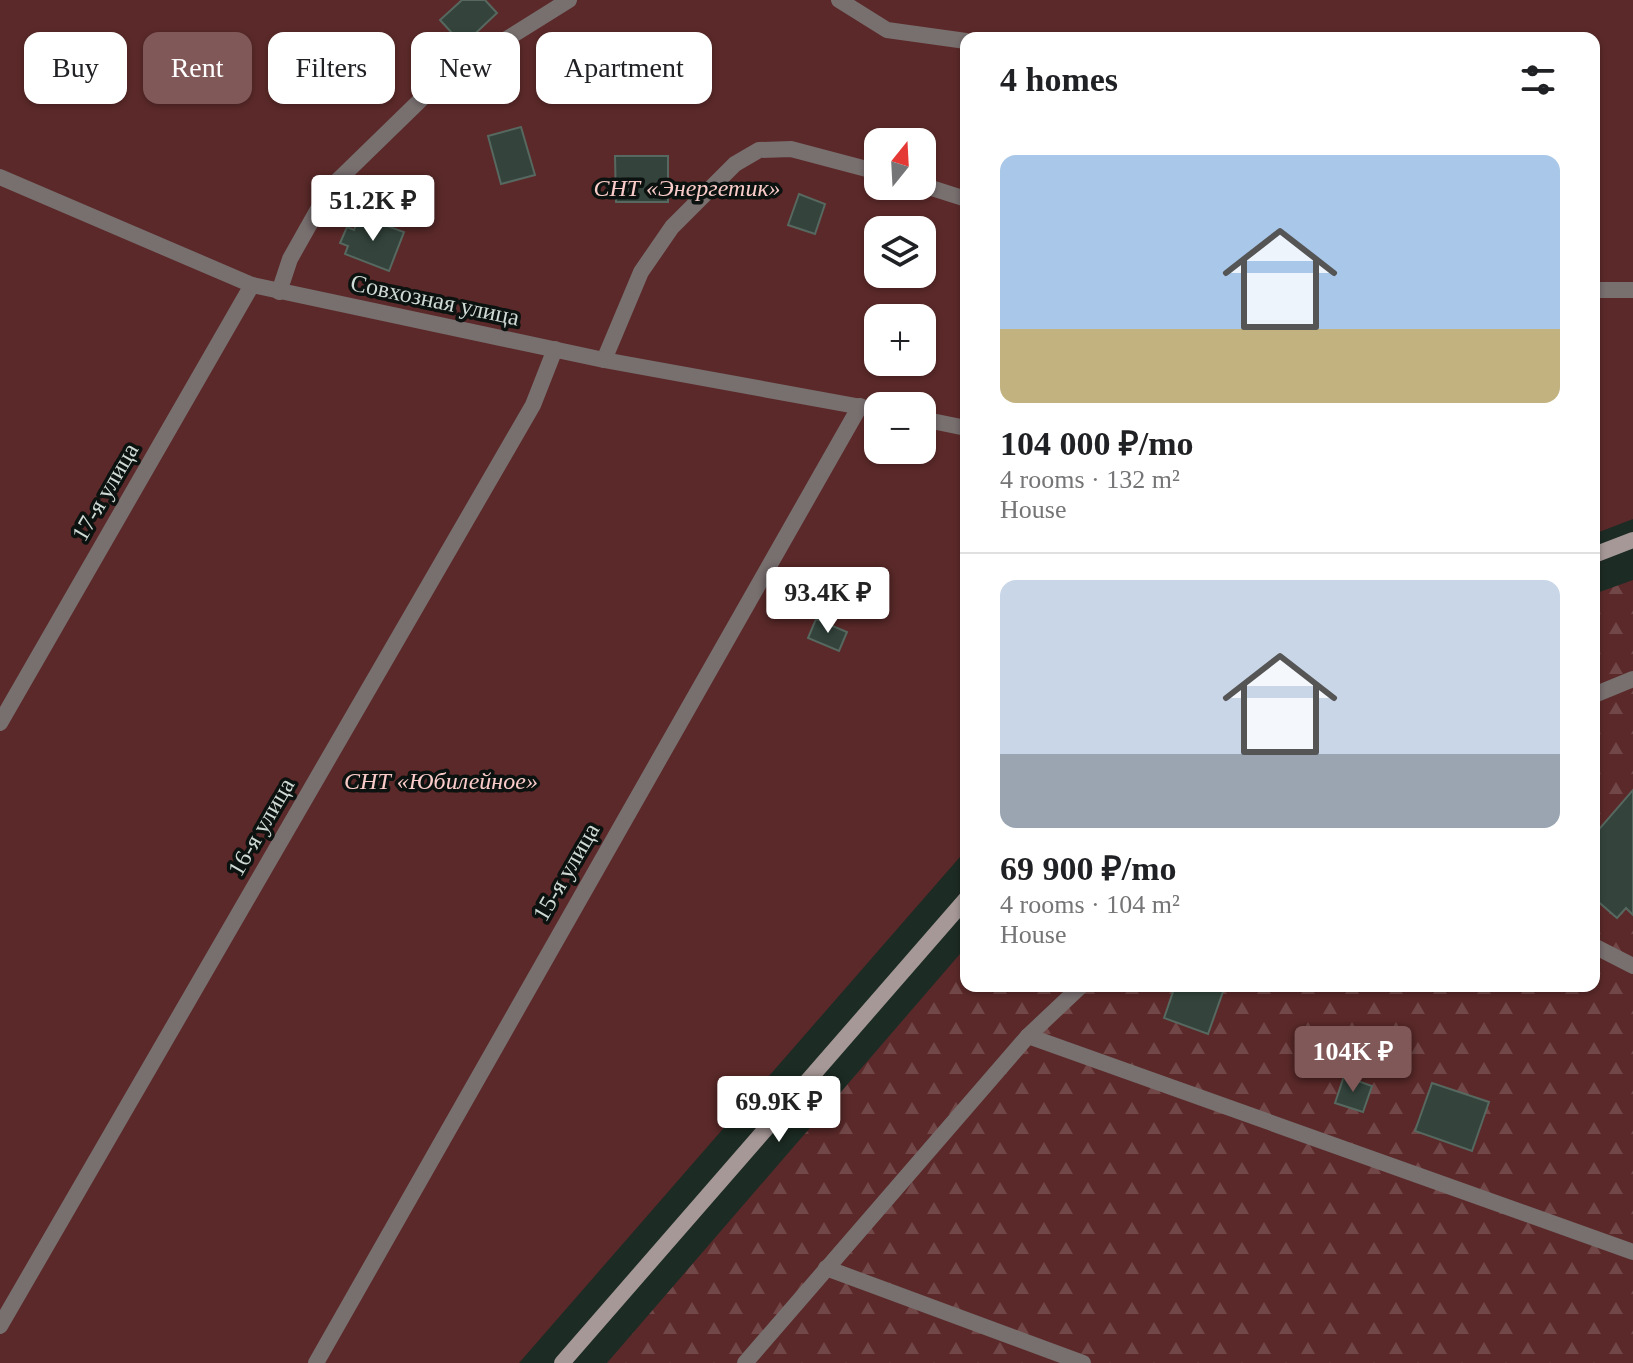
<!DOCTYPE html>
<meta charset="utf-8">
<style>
:root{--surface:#fff;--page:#f2f2f2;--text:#202124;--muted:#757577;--line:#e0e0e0;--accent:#805858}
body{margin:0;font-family:Georgia,serif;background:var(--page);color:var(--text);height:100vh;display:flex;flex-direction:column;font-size:30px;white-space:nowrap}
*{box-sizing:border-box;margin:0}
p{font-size:26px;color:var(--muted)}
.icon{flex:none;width:44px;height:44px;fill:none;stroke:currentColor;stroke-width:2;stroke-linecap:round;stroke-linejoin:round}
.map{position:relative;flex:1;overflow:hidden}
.panel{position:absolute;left:960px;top:32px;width:640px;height:960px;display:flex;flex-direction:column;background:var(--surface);border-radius:16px;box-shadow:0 2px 6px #0004}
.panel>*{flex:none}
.guide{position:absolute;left:24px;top:32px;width:760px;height:72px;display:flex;gap:16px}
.needle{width:52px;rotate:18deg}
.tools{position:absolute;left:864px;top:128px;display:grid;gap:16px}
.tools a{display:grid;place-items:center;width:72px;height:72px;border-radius:16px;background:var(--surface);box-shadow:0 2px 6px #0004;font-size:40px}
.price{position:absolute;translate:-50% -68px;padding:0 18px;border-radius:8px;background:#fff;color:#222;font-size:26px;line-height:52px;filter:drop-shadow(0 2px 4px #0008)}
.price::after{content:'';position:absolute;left:50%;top:48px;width:24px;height:18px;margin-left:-12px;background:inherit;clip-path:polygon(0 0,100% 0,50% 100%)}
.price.current{background:var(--accent);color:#fff}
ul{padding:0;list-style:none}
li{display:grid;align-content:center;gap:16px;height:424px;padding:0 40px}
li+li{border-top:2px solid var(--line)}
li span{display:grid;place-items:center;height:248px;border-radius:16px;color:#555}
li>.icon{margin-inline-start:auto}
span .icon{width:144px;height:144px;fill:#fffc;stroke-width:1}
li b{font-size:34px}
h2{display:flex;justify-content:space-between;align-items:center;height:96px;padding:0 40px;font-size:34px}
.pill{padding:0 28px;border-radius:16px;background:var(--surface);box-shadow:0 2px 6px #0004;font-size:28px;line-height:72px}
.pill.current{background:var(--accent);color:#fff}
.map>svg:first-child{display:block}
.green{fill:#5b2929;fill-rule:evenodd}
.forest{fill:url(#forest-firs)}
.building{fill:#34443d;stroke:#56685f;stroke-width:2}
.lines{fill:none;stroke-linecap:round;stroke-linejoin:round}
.service{stroke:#786f6f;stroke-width:16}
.minor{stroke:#786f6f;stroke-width:16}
.tertiary{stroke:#786f6f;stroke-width:16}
.secondary{stroke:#a69897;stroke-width:16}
.labels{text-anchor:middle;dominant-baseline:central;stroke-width:7;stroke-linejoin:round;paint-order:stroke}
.park-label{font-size:24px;font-style:italic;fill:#faccc9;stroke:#0b120f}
.street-label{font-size:24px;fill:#d0dad5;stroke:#0b120f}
</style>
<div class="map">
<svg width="1633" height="1363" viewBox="0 0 1633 1363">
<defs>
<pattern id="forest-firs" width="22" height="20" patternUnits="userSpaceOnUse" patternTransform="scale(2)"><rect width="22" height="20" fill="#5b2929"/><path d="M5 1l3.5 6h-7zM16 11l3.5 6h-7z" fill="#724747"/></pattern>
</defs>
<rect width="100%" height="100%" fill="#1c2b24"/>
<path class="green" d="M0,0h1633v519l-39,15v-496h-628v812l-447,513h-519zM878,142h44v44h-44zM878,230h44v44h-44zM878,318h44v44h-44zM878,406h44v44h-44z"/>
<polygon class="forest" points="1633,580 1633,1363 607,1363 966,947 966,986 1594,986 1594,594"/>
<g class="building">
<polygon points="462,0 485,0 497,13 463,45 440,20"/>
<polygon points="521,127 535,175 501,184 488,136"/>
<polygon points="615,156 668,156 668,202 616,202"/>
<polygon points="799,194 825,204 815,234 788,225"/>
<polygon points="359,216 404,232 389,271 345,254 348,246 340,243 347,227 354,230"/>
<polygon points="816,619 847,632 839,651 808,638"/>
<polygon points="1633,790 1633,915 1626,908 1617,918 1594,898 1594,835"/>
<polygon points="1175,986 1225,986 1208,1034 1164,1018"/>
<polygon points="1344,1076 1372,1086 1363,1112 1335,1103"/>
<polygon points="1432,1083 1489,1102 1472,1151 1415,1131"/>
</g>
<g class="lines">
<g class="service">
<polyline points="1594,695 1633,679"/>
<polyline points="1594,946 1633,966"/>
<polyline points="1028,1036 1633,1252"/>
<polyline points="826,1268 1083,1363"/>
<polyline points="745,1363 1028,1036 1081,986"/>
</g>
<g class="minor">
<polyline points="839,0 887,30 966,41"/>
<polyline points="922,185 966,199"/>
<polyline points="1594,290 1633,290"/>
<polyline points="279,292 290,259 330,188 441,80 569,0"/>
<polyline points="604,360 641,272 672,227 735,164 759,150 791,149 878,172"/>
<polyline points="0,723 252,285"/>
<polyline points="0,1326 533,405 555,349"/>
<polyline points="316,1363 860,406"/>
</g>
<g class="tertiary">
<polyline points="0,177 252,285 604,360 878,410"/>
<polyline points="922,419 966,428"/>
</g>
<g class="secondary">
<polyline points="1594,555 1633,540"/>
<polyline points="562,1363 966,899"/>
</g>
</g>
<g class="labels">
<g class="park-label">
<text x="687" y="188">СНТ «Энергетик»</text>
<text x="441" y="781">СНТ «Юбилейное»</text>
</g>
<g class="street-label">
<text transform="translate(435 300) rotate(12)">Совхозная улица</text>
<text transform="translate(105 492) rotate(-60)">17-я улица</text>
<text transform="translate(261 827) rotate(-60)">16-я улица</text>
<text transform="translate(566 872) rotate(-60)">15-я улица</text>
</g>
</g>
</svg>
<div class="tools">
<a><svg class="needle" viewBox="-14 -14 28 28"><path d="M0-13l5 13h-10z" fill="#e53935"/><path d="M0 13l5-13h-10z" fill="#757577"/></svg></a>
<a><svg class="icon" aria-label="layers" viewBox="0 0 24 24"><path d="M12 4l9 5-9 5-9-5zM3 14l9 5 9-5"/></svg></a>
<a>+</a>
<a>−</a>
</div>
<b class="price" style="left:373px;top:243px">51.2K ₽</b>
<b class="price" style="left:828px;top:635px">93.4K ₽</b>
<b class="price current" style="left:1353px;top:1094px">104K ₽</b>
<b class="price" style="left:779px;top:1144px">69.9K ₽</b>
<div class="guide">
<a class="pill">Buy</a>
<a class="pill current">Rent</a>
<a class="pill">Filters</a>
<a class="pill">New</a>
<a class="pill">Apartment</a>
</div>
<section class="panel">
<h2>4 homes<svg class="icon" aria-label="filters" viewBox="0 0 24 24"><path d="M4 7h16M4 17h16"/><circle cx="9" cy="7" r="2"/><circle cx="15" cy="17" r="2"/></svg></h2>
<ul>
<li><span style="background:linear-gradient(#a9c7e8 70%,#c2b280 0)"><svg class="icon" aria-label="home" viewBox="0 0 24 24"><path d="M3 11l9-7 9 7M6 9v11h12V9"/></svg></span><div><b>104 000 ₽/mo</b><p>4 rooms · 132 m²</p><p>House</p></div></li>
<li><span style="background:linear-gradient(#c9d6e8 70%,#9aa5b1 0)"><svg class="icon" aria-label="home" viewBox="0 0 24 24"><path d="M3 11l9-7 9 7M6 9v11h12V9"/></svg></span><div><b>69 900 ₽/mo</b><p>4 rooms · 104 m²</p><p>House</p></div></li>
</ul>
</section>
</div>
